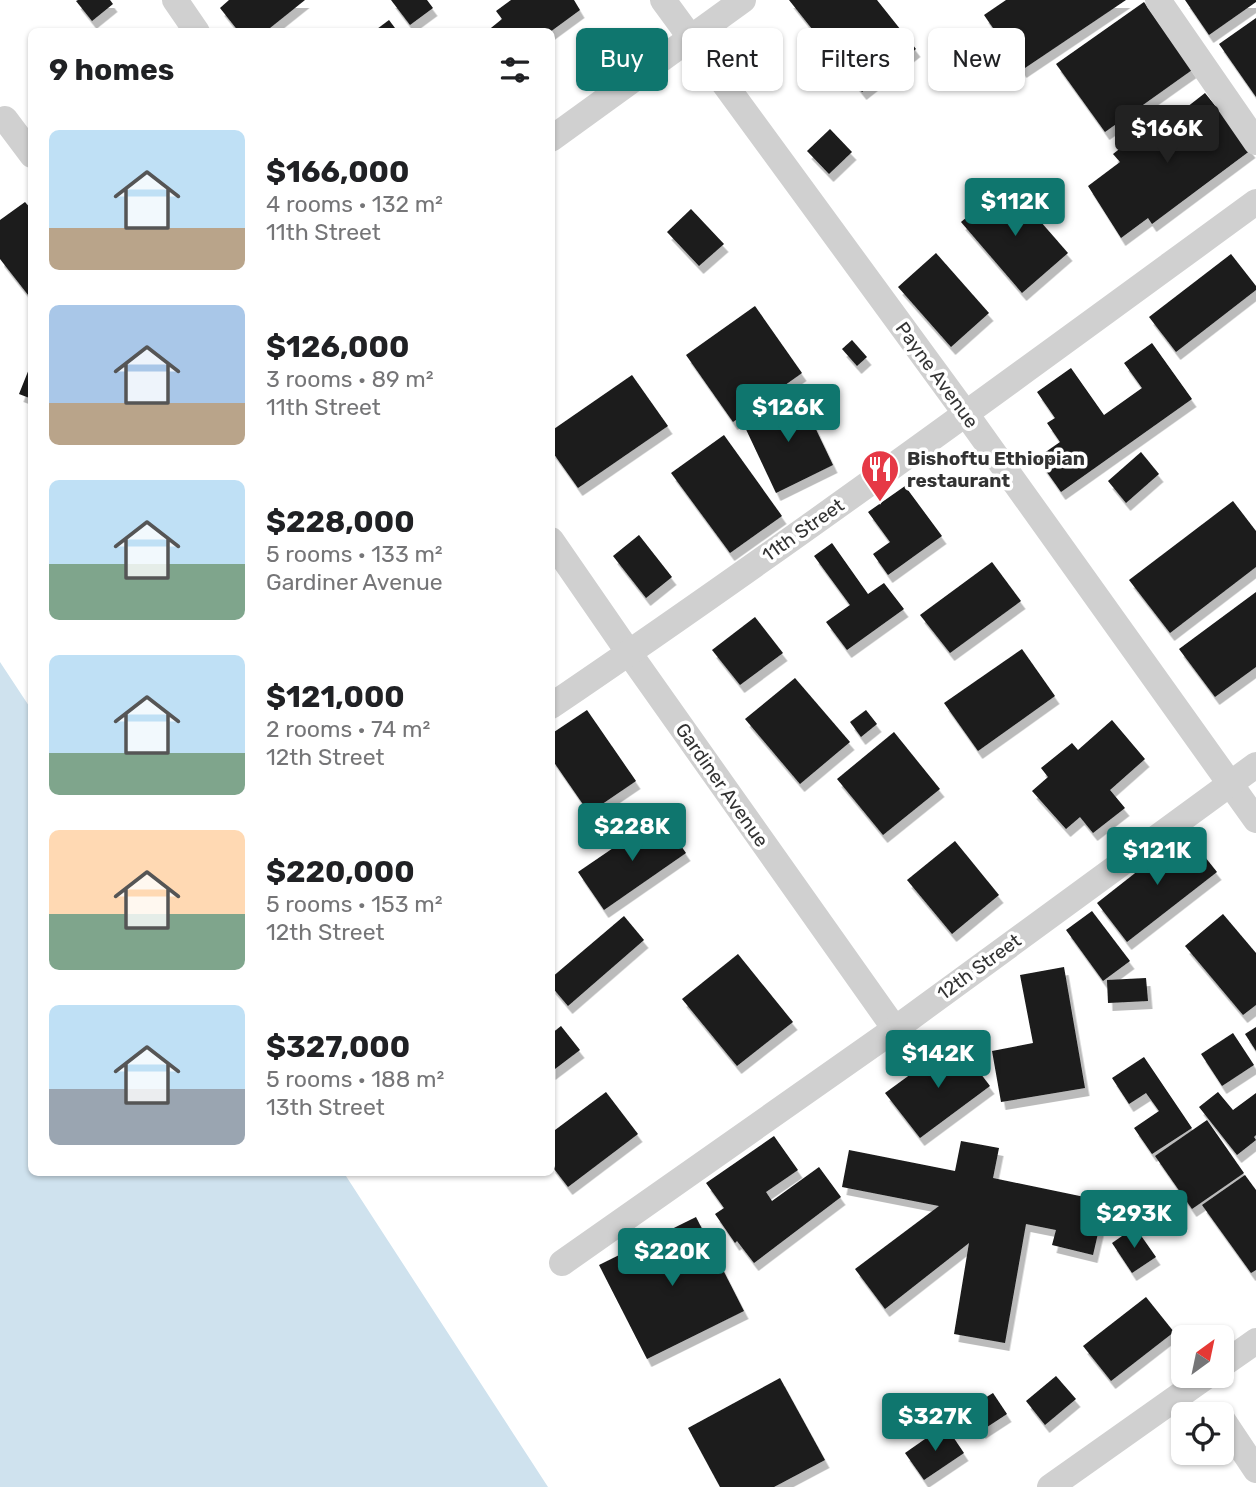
<!DOCTYPE html>
<meta charset="utf-8">
<style>
:root{--surface:#fff;--page:#f2f2f2;--text:#202124;--muted:#757577;--accent:#0f766e}
body{margin:0;font-family:Rubik,sans-serif;background:var(--page);color:var(--text);height:100vh;display:flex;flex-direction:column;font-size:26px;white-space:nowrap}
*{box-sizing:border-box;margin:0}
p{font-size:23px;color:var(--muted)}
.icon{flex:none;width:38px;height:38px;fill:none;stroke:currentColor;stroke-width:2;stroke-linecap:round;stroke-linejoin:round}
.map{position:relative;flex:1;overflow:hidden}
.side{position:absolute;left:28px;top:28px;width:527px;height:1148px;display:flex;flex-direction:column;background:var(--surface);border-radius:10px;box-shadow:0 2px 5px #0004}
.side>*{flex:none}
.hud{position:absolute;left:576px;top:28px;width:574px;height:63px;display:flex;gap:14px}
.needle{width:46px;rotate:33deg}
.buttons{position:absolute;left:1171px;top:1325px;display:grid;gap:14px}
.buttons a{display:grid;place-items:center;width:63px;height:63px;border-radius:10px;background:var(--surface);box-shadow:0 2px 5px #0004;font-size:35px}
.price{position:absolute;translate:-50% -60px;padding:0 16px;border-radius:7px;background:var(--accent);color:#fff;font-size:23px;line-height:46px;filter:drop-shadow(0 2px 4px #0008)}
.price::after{content:'';position:absolute;left:50%;top:42px;width:21px;height:16px;margin-left:-10px;background:inherit;clip-path:polygon(0 0,100% 0,50% 100%)}
.price.selected{background:#222;color:#fff}
ul{padding:0;list-style:none}
li{display:flex;align-items:center;gap:21px;height:175px;padding:0 21px}
li span{display:grid;place-items:center;flex:none;width:196px;height:140px;border-radius:10px;color:#555}
li>.icon{margin-inline-start:auto}
span .icon{width:84px;height:84px;fill:#fffc;stroke-width:1}
li b{font-size:30px}
h2{display:flex;justify-content:space-between;align-items:center;height:84px;padding:0 21px;font-size:30px}
.chip{padding:0 24px;border-radius:10px;background:var(--surface);box-shadow:0 2px 5px #0004;font-size:24px;line-height:63px}
.chip.selected{background:var(--accent);color:#fff}
.map>svg:first-child{display:block}
.water{fill:#cfe2ee}
.building{fill:#1a1a1a;filter:url(#shadow)}
.lines{fill:none;stroke-linecap:round;stroke-linejoin:round}
.street{stroke:#d0d0d0;stroke-width:26}
.labels{text-anchor:middle;dominant-baseline:central;stroke-width:7;stroke-linejoin:round;paint-order:stroke}
.street-label{font-size:19px;fill:#333;stroke:#fff}
.poi-label{font-size:19px;font-weight:bold;fill:#333;stroke:#fff;text-anchor:start}
</style>
<div class="map">
<svg width="1256" height="1487" viewBox="0 0 1256 1487">
<defs>
<filter id="shadow"><feDropShadow dx="4.5" dy="8" stdDeviation="0" flood-color="#0004"/></filter>
</defs>
<rect width="100%" height="100%" fill="#fff"/>
<polygon class="water" points="0,662 31,709 32,1172 344,1173 548,1487 0,1487"/>
<g class="building">
<polygon points="78,0 110,0 113,4 92,21 76,1"/>
<polygon points="229,0 305,0 265,32 239,32 220,8"/>
<polygon points="391,0 427,0 433,8 410,25"/>
<polygon points="511,0 574,0 580,10 550,32 486,32 502,19 496,11"/>
<polygon points="789,0 877,0 916,49 862,92"/>
<polygon points="1006,0 1126,0 1022,70 984,15"/>
<polygon points="1185,0 1256,0 1256,2 1209,35"/>
<polygon points="1144,2 1192,70 1105,132 1056,64"/>
<polygon points="1256,18 1256,97 1219,44"/>
<polygon points="389,20 398,32 373,32"/>
<polygon points="1205,93 1251,150 1152,224 1148,218 1121,238 1088,186 1120,162 1113,154 1168,111 1173,118"/>
<polygon points="830,129 852,152 829,174 807,151"/>
<polygon points="1007,183 1068,253 1022,293 961,222"/>
<polygon points="25,202 32,210 32,300 0,259 0,220"/>
<polygon points="691,209 724,244 699,266 667,232"/>
<polygon points="936,253 989,313 951,347 898,287"/>
<polygon points="1231,254 1256,286 1256,290 1176,352 1149,317"/>
<polygon points="755,306 802,373 733,422 686,355"/>
<polygon points="852,340 867,357 857,366 842,349"/>
<polygon points="1152,343 1192,399 1061,492 1037,458 1060,442 1047,423 1055,418 1037,392 1071,368 1104,415 1142,388 1124,363"/>
<polygon points="31,364 32,364 32,399 19,394"/>
<polygon points="632,375 668,426 578,488 551,450 551,431"/>
<polygon points="800,396 833,465 776,493 743,423"/>
<polygon points="724,435 782,516 730,553 671,473"/>
<polygon points="1141,452 1159,474 1126,503 1108,481"/>
<polygon points="905,486 942,536 888,575 873,554 890,542 868,512"/>
<polygon points="1233,501 1256,531 1256,567 1170,633 1129,580"/>
<polygon points="639,535 672,577 646,598 613,556"/>
<polygon points="832,543 868,594 884,583 904,609 847,650 826,622 850,605 814,556"/>
<polygon points="992,562 1021,601 950,653 920,615"/>
<polygon points="1256,592 1256,667 1215,697 1179,649"/>
<polygon points="755,617 783,653 740,685 712,650"/>
<polygon points="1022,649 1055,696 978,751 944,703"/>
<polygon points="795,678 850,742 800,784 745,719"/>
<polygon points="587,710 636,781 589,813 551,758 551,734"/>
<polygon points="866,710 877,724 861,737 850,722"/>
<polygon points="1112,720 1145,759 1110,790 1125,808 1093,833 1080,817 1066,829 1032,791 1048,777 1041,768 1072,743 1078,750"/>
<polygon points="894,732 940,789 883,835 837,779"/>
<polygon points="660,816 686,853 604,910 578,872"/>
<polygon points="1186,833 1217,872 1127,942 1097,903"/>
<polygon points="955,841 999,895 952,934 907,880"/>
<polygon points="1092,911 1130,961 1103,981 1066,930"/>
<polygon points="1223,914 1256,953 1256,1005 1243,1015 1185,946"/>
<polygon points="624,916 644,940 568,1006 551,986 551,978"/>
<polygon points="738,954 793,1022 737,1066 682,999"/>
<polygon points="1064,967 1085,1088 1001,1102 992,1051 1033,1043 1020,975"/>
<polygon points="1146,978 1148,1001 1108,1003 1107,980"/>
<polygon points="561,1026 580,1050 551,1072 551,1034"/>
<polygon points="1256,1027 1256,1051 1245,1034"/>
<polygon points="1233,1033 1254,1065 1222,1086 1201,1054"/>
<polygon points="956,1041 990,1086 920,1138 885,1093"/>
<polygon points="1144,1057 1192,1128 1152,1154 1134,1128 1159,1111 1146,1093 1129,1104 1112,1078"/>
<polygon points="606,1092 638,1134 568,1187 551,1165 551,1133"/>
<polygon points="1218,1092 1233,1110 1256,1093 1256,1135 1254,1137 1256,1140 1237,1155 1199,1107"/>
<polygon points="1207,1120 1244,1173 1192,1209 1155,1156"/>
<polygon points="774,1136 798,1170 766,1192 772,1201 819,1167 841,1197 754,1263 737,1241 735,1243 715,1214 724,1208 706,1183"/>
<polygon points="961,1141 999,1148 993,1178 1099,1200 1099,1202 1105,1203 1093,1255 1052,1245 1056,1230 1026,1224 1005,1343 954,1334 969,1243 885,1309 855,1269 939,1206 842,1187 849,1150 955,1171"/>
<polygon points="1245,1175 1256,1190 1256,1270 1251,1273 1202,1205"/>
<polygon points="696,1217 744,1311 647,1359 599,1265"/>
<polygon points="1135,1227 1156,1257 1132,1273 1112,1243"/>
<polygon points="1146,1297 1174,1332 1111,1381 1083,1346"/>
<polygon points="1056,1376 1076,1399 1045,1425 1026,1401"/>
<polygon points="780,1378 825,1460 774,1487 720,1487 688,1428"/>
<polygon points="993,1393 1007,1414 981,1431 967,1409"/>
<polygon points="945,1425 964,1453 924,1480 905,1453"/>
</g>
<g class="lines">
<g class="street">
<polyline points="175,0 197,32"/>
<polyline points="663,0 966,414 1256,820"/>
<polyline points="1158,0 1256,142"/>
<polyline points="5,119 32,155"/>
<polyline points="551,139 743,0"/>
<polyline points="551,540 629,653 895,1029"/>
<path d="M551,706c239,-162 472,-334 705,-504"/>
<polyline points="562,1263 895,1029 1256,765"/>
<polyline points="1222,1365 1256,1341"/>
<polyline points="1222,1419 1256,1470"/>
<polyline points="1050,1487 1207,1376"/>
</g>
</g>
<defs>
<symbol id="restaurant-pin" viewBox="-11 -11 22 30"><path d="M0 17L-7.5 6A9.5 9.5 0 1 1 7.5 6Z" fill="#e63946" stroke="#fff"/><path d="M-5-6h1v4h1v-4h1v4h1v-4h1v5L-1.5 .5V6h-2V.5L-5-1ZM5-6V6H3V1.5H1.5Q1.5-4 5-6Z" fill="#fff"/></symbol>
</defs>
<g fill-rule="evenodd">
<use href="#restaurant-pin" x="858" y="447" width="44" height="60"/>
</g>
<g class="labels">
<g class="street-label">
<text transform="translate(937 375) rotate(54)">Payne Avenue</text>
<text transform="translate(803 530) rotate(-35)">11th Street</text>
<text transform="translate(722 785) rotate(55)">Gardiner Avenue</text>
<text transform="translate(979 967) rotate(-36)">12th Street</text>
</g>
<g class="poi-label">
<text x="907" y="458">Bishoftu Ethiopian<tspan x="907" dy="22">restaurant</tspan></text>
</g>
</g>
</svg>
<div class="buttons">
<a><svg class="needle" viewBox="-14 -14 28 28"><path d="M0-13l5 13h-10z" fill="#e53935"/><path d="M0 13l5-13h-10z" fill="#757577"/></svg></a>
<a><svg class="icon" aria-label="locate" viewBox="0 0 24 24"><circle cx="12" cy="12" r="6"/><path d="M12 2v4M12 18v4M2 12h4M18 12h4"/></svg></a>
</div>
<b class="price selected" style="left:1167px;top:165px">$166K</b>
<b class="price" style="left:1015px;top:238px">$112K</b>
<b class="price" style="left:788px;top:444px">$126K</b>
<b class="price" style="left:632px;top:863px">$228K</b>
<b class="price" style="left:1157px;top:887px">$121K</b>
<b class="price" style="left:938px;top:1090px">$142K</b>
<b class="price" style="left:1134px;top:1250px">$293K</b>
<b class="price" style="left:672px;top:1288px">$220K</b>
<b class="price" style="left:935px;top:1453px">$327K</b>
<div class="hud">
<a class="chip selected">Buy</a>
<a class="chip">Rent</a>
<a class="chip">Filters</a>
<a class="chip">New</a>
</div>
<section class="side">
<h2>9 homes<svg class="icon" aria-label="filters" viewBox="0 0 24 24"><path d="M4 7h16M4 17h16"/><circle cx="9" cy="7" r="2"/><circle cx="15" cy="17" r="2"/></svg></h2>
<ul>
<li><span style="background:linear-gradient(#bfe0f5 70%,#b9a48a 0)"><svg class="icon" aria-label="home" viewBox="0 0 24 24"><path d="M3 11l9-7 9 7M6 9v11h12V9"/></svg></span><div><b>$166,000</b><p>4 rooms · 132 m²</p><p>11th Street</p></div></li>
<li><span style="background:linear-gradient(#a9c7e8 70%,#b9a48a 0)"><svg class="icon" aria-label="home" viewBox="0 0 24 24"><path d="M3 11l9-7 9 7M6 9v11h12V9"/></svg></span><div><b>$126,000</b><p>3 rooms · 89 m²</p><p>11th Street</p></div></li>
<li><span style="background:linear-gradient(#bfe0f5 60%,#7fa58c 0)"><svg class="icon" aria-label="home" viewBox="0 0 24 24"><path d="M3 11l9-7 9 7M6 9v11h12V9"/></svg></span><div><b>$228,000</b><p>5 rooms · 133 m²</p><p>Gardiner Avenue</p></div></li>
<li><span style="background:linear-gradient(#bfe0f5 70%,#7fa58c 0)"><svg class="icon" aria-label="home" viewBox="0 0 24 24"><path d="M3 11l9-7 9 7M6 9v11h12V9"/></svg></span><div><b>$121,000</b><p>2 rooms · 74 m²</p><p>12th Street</p></div></li>
<li><span style="background:linear-gradient(#ffd9b3 60%,#7fa58c 0)"><svg class="icon" aria-label="home" viewBox="0 0 24 24"><path d="M3 11l9-7 9 7M6 9v11h12V9"/></svg></span><div><b>$220,000</b><p>5 rooms · 153 m²</p><p>12th Street</p></div></li>
<li><span style="background:linear-gradient(#bfe0f5 60%,#9aa5b1 0)"><svg class="icon" aria-label="home" viewBox="0 0 24 24"><path d="M3 11l9-7 9 7M6 9v11h12V9"/></svg></span><div><b>$327,000</b><p>5 rooms · 188 m²</p><p>13th Street</p></div></li>
</ul>
</section>
</div>
